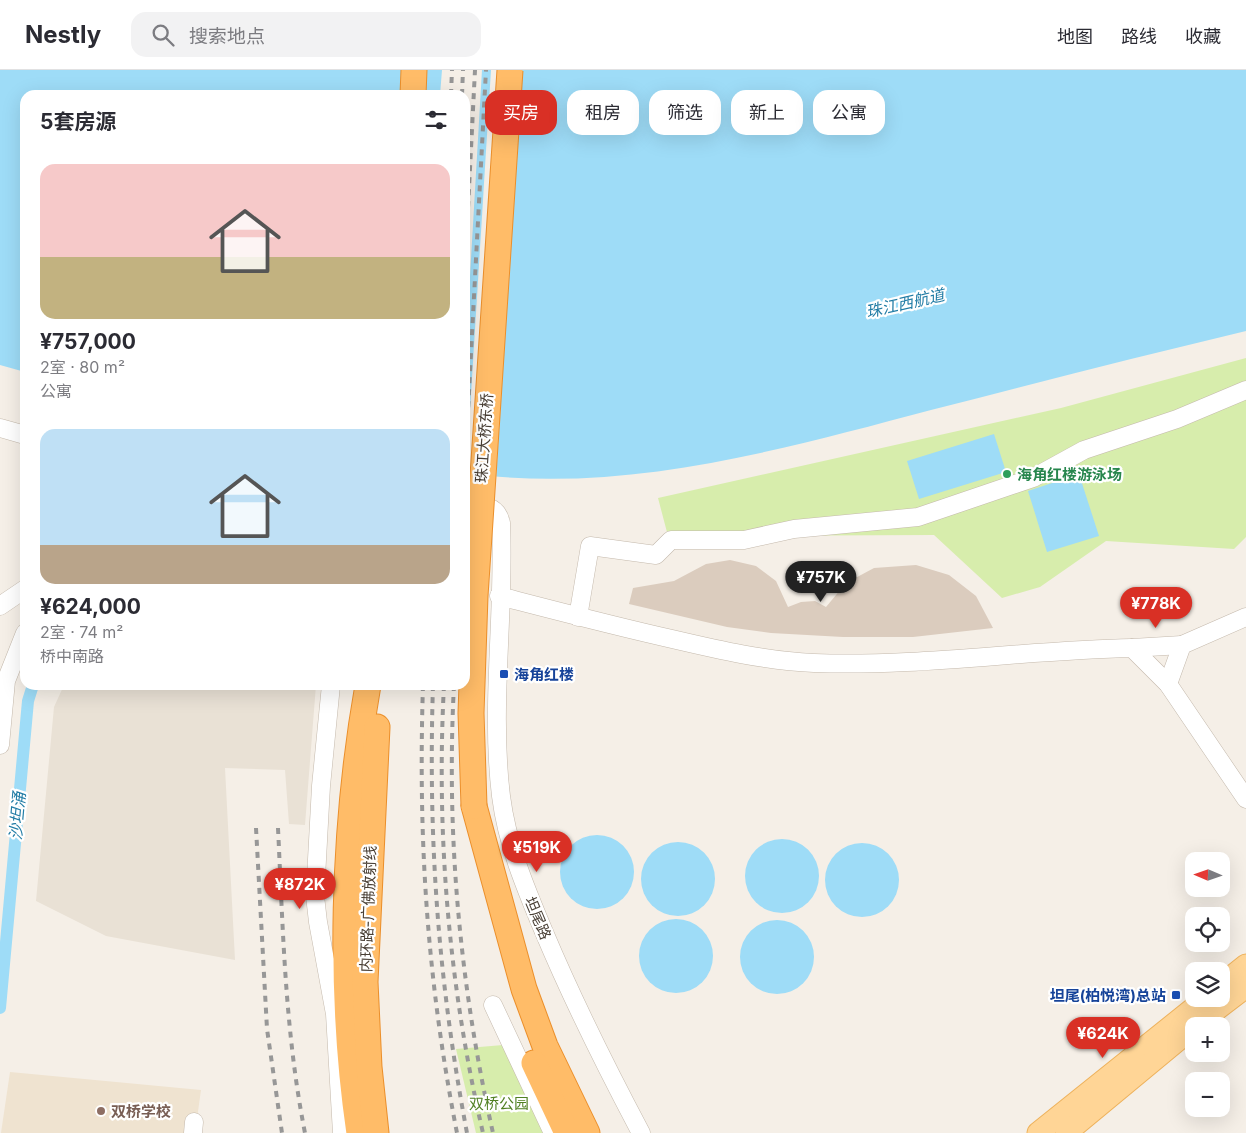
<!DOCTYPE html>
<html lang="zh">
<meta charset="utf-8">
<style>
:root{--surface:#fff;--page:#f2f2f3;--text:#2b2b33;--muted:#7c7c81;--line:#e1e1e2;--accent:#d93025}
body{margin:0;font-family:Inter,"Noto Sans SC",sans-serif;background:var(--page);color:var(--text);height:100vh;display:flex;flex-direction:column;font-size:19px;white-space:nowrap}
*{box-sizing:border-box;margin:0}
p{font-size:16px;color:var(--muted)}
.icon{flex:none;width:28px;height:28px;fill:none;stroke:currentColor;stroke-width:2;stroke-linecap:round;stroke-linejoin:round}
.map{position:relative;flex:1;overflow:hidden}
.drawer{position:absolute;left:20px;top:20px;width:450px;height:600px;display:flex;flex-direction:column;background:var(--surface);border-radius:15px;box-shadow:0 5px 20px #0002}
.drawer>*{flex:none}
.hud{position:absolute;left:485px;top:20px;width:475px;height:45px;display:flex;gap:10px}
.needle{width:32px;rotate:272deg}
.controls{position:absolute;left:1185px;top:782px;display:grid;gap:10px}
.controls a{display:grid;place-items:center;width:45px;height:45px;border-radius:10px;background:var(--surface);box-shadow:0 5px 20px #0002;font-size:25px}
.price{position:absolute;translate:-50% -42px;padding:0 11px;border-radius:18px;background:var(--accent);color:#fff;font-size:16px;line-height:32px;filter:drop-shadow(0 1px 2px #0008)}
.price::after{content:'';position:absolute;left:50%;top:30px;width:15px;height:11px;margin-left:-8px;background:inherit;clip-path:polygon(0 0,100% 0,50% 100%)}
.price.active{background:#222;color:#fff}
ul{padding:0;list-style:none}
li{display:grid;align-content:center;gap:10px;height:265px;padding:0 20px}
li span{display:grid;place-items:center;height:155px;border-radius:15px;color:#555}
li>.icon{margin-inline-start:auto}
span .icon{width:90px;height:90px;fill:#fffc;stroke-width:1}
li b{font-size:21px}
h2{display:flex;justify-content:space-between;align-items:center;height:60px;padding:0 20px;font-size:21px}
.chip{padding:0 18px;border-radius:15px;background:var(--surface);box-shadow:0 5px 20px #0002;font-size:18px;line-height:45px}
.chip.active{background:var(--accent);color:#fff}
header{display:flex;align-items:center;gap:30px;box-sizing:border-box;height:70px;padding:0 25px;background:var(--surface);border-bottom:1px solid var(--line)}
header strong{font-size:24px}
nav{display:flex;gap:28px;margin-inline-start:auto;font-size:18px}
.search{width:350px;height:45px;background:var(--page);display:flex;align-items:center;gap:12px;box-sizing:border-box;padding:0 18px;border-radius:15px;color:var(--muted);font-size:19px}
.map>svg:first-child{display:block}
.residential{fill:#e9e1d5}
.education{fill:#efe3d0}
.green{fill:#d7edac}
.water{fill:#9edcf7}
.pier{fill:#f5efe7}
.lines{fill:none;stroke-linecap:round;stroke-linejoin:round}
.canal{stroke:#9edcf7;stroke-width:12}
.building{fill:#dbccbe}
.minor-casing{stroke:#c4b9ac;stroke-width:19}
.major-casing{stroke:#eeb25c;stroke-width:23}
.highway-casing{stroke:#eb8f2b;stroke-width:27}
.minor{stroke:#fff;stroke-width:18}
.major{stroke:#ffd596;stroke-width:21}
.highway{stroke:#ffbc68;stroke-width:25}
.rail{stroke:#979797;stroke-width:4;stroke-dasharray:6 6;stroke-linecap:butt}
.highway-bridge-casing{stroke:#eb8f2b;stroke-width:27;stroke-linecap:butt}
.highway-bridge{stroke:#ffbc68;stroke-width:25}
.leisure-dot{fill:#2e9e5b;stroke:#fff;stroke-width:2}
.transit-dot{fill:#1a4fb4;stroke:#fff;stroke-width:2}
.education-dot{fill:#8d6e63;stroke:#fff;stroke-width:2}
.labels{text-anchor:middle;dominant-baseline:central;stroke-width:4.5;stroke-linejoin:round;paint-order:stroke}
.street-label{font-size:15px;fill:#493f35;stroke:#fff}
.leisure-label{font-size:15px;font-weight:bold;fill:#27864d;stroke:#fff;text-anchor:start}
.transit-label{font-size:15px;font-weight:bold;fill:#164399;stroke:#fff;text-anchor:start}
.park-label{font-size:15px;fill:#518023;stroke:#fff}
.education-label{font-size:15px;font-weight:bold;fill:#785e54;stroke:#fff;text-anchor:start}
.water-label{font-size:16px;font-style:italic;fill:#217ca5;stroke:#fff}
</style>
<header>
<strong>Nestly</strong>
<div class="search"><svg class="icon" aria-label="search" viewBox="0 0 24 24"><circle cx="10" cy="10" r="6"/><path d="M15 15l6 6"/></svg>搜索地点</div>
<nav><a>地图</a><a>路线</a><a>收藏</a></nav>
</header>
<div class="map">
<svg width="1246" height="1063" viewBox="0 0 1246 1063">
<rect width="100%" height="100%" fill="#f5efe7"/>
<polygon class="residential" points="64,615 316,615 305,755 289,754 285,700 225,698 235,890 106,866 36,831 54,637"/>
<polygon class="education" points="10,1002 201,1020 195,1063 1,1063"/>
<g class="green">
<polygon points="1246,288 1246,467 1234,479 1106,471 1040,517 1002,528 934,465 668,466 658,428 1061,338"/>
<polygon points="503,975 551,1063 476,1063 456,979"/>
</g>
<g class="water">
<path d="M0,0h1246v261c-105,25 -210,52 -315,79 -151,40 -309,85 -466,63v-378h-440v277l-25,-7z"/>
<polygon points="994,364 1006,402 919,429 907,391"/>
<polygon points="1079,404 1099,466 1047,482 1028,421"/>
<circle cx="597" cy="802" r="37"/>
<circle cx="782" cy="806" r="37"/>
<circle cx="678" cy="809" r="37"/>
<circle cx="862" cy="810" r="37"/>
<circle cx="676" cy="886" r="37"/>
<circle cx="777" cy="887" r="37"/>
</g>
<g class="pier">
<polygon points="442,0 482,0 465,292 465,25 440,25"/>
<polygon points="491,0 522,0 496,410 466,405"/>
</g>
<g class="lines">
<polyline class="canal" points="0,938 28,631 33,615"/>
</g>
<polygon class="building" points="730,490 756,496 776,511 788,537 801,532 815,531 826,537 846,513 874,498 916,495 949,505 976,526 993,558 913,567 843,567 771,563 727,557 629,534 633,518 674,511 706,494"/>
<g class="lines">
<defs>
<g id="minor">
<polyline points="0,358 25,365"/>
<path d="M465,434c16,1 32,0 36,19 4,91 -11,182 0,273 6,48 24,91 43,136 29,69 62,135 97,201"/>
<path d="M499,526c58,15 115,30 173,43 47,11 94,22 142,24 106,4 212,-13 318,-15l36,36 78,115"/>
<polyline points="0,536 25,519"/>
<polyline points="578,547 590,476 656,485 671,470 744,470 794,459 918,447 1033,408 1084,380 1177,349 1246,320"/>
<polyline points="1132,578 1182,575"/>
<polyline points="1168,614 1182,575 1246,547"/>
<polyline points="331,615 321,716 315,826 318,852 335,944 342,1063"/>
<polyline points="0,675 6,611 25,563"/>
<polyline points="493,935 553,1063"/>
<polyline points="193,1063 194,1052"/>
</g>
<g id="major">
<polyline points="1221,915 1246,895"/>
<polyline points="1195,956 1246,917"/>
<polyline points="1038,1063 1205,929"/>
<polyline points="1066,1063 1194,957"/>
</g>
<g id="highway">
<polyline points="413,25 414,0"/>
<polyline points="474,736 524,919 545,976 587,1063"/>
<polyline points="534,993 567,1063"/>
<path d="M359,1063c-21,-142 -16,-307 9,-448"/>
<polyline points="376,1063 369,997 365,912 377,657"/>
</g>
</defs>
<use href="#minor" class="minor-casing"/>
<use href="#major" class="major-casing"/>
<use href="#highway" class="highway-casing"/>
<use href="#minor" class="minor"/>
<use href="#major" class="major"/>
<use href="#highway" class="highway"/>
<g class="rail">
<polyline points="451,25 452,0"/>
<polyline points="462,25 463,0"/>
<polyline points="465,197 475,0"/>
<polyline points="465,397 486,0"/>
<path d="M423,615c-5,155 4,295 34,448"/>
<path d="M433,615c-5,155 5,295 34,448"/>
<path d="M444,615c-8,150 5,302 39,448"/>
<path d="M454,615c-8,151 6,301 39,448"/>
<polyline points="256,758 267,959 282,1063"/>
<path d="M278,758c5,102 7,204 27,305"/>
</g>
<defs>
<polyline id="highway-bridge" points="474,736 471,643 475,526 510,0"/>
</defs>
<use href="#highway-bridge" class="highway-bridge-casing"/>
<use href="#highway-bridge" class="highway-bridge"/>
</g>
<circle class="leisure-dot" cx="1007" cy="404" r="5"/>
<g class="transit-dot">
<rect x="499" y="599" width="10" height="10" rx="2.5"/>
<rect x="1171" y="920" width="10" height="10" rx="2.5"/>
</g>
<circle class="education-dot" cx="101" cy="1041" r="5"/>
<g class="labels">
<g class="street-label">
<text transform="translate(484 368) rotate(-86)">珠江大桥东桥</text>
<text transform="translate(368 839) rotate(-88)">内环路-广佛放射线</text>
<text transform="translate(538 848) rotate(67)">坦尾路</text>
</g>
<g class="leisure-label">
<text x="1017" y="404">海角红楼游泳场</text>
</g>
<g class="transit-label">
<text x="514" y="604">海角红楼</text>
<text x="1166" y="925" text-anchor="end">坦尾(柏悦湾)总站</text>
</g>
<g class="park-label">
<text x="499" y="1033">双桥公园</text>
</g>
<g class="education-label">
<text x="111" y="1041">双桥学校</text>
</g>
<g class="water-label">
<text transform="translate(905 233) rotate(-13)">珠江西航道</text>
<text transform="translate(17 746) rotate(-85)">沙坦涌</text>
</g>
</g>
</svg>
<div class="controls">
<a><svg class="needle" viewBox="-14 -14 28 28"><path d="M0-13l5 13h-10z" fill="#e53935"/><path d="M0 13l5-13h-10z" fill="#7c7c81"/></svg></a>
<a><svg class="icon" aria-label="locate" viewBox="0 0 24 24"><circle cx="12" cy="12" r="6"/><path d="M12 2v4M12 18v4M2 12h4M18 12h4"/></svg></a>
<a><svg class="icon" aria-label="layers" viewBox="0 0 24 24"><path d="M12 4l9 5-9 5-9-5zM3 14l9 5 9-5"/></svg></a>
<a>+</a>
<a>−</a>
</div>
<b class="price active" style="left:821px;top:533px">¥757K</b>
<b class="price" style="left:1156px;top:559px">¥778K</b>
<b class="price" style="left:537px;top:803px">¥519K</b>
<b class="price" style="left:300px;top:840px">¥872K</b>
<b class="price" style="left:1103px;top:989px">¥624K</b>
<div class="hud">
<a class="chip active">买房</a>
<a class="chip">租房</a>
<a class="chip">筛选</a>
<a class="chip">新上</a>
<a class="chip">公寓</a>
</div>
<section class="drawer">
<h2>5套房源<svg class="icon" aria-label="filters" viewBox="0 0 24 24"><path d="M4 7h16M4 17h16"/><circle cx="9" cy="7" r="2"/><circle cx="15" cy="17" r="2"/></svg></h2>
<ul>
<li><span style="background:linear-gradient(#f6c9c9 60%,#c2b280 0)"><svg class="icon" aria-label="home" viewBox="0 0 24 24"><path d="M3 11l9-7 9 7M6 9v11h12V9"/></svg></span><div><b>¥757,000</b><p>2室 · 80 m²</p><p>公寓</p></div></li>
<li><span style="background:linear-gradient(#bfe0f5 75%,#b9a48a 0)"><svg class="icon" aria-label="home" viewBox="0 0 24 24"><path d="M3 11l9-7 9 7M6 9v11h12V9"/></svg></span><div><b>¥624,000</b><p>2室 · 74 m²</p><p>桥中南路</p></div></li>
</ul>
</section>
</div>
